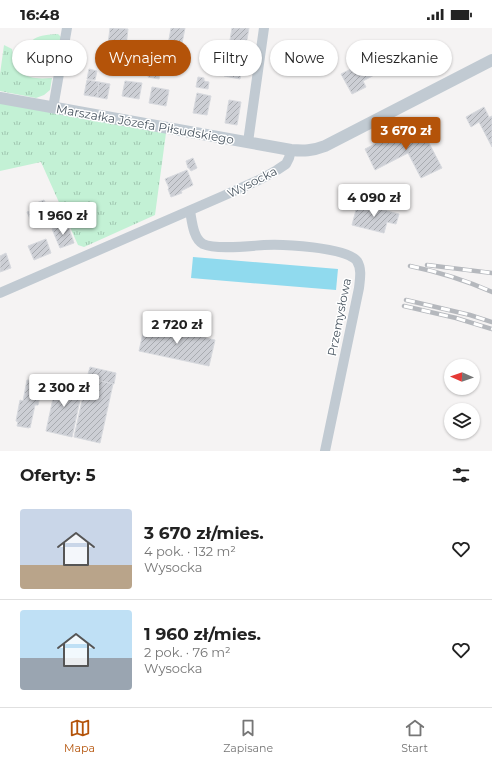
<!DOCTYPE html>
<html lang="pl">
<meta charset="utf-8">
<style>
:root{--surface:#fff;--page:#f2f2f2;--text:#222;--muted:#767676;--line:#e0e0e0;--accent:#b45309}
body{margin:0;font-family:Montserrat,sans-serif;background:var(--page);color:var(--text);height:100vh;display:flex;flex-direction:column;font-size:15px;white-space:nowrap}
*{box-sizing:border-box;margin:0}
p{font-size:13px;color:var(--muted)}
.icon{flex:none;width:22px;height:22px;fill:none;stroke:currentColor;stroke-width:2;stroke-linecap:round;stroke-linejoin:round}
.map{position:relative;height:423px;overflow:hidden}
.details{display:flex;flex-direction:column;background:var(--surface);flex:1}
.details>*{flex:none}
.top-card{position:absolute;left:12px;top:12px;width:468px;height:36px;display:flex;gap:8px}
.needle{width:26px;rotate:272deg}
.controls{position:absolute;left:444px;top:331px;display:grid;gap:8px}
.controls a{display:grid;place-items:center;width:36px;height:36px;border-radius:50%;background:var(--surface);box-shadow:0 1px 3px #0004;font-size:20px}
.price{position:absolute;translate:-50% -34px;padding:0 9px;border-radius:4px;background:#fff;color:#222;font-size:13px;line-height:26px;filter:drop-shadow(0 1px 2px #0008)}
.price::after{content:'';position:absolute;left:50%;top:24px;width:12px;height:9px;margin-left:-6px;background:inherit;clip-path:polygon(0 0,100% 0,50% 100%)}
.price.selected{background:var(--accent);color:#fff}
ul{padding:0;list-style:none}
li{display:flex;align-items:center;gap:12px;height:100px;padding:0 20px}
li+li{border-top:1px solid var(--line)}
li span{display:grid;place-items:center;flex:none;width:112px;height:80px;border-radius:4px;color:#555}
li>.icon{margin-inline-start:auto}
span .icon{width:48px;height:48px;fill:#fffc;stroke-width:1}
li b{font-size:17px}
h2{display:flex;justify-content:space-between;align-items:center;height:48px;padding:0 20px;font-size:17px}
.pill{padding:0 14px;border-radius:18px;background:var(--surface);box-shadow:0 1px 3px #0004;font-size:14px;line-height:36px}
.pill.selected{background:var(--accent);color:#fff}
.status{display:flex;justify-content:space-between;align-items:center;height:28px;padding:0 20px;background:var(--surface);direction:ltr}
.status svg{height:11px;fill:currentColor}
.menu{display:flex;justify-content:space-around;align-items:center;height:56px;border-top:1px solid var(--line);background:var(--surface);font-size:11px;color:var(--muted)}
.menu a{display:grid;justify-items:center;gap:2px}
.menu .selected{color:var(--accent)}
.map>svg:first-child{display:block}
.grass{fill:url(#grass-tufts)}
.water{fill:#90daee}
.building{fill:url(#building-hatch);stroke:#d7d9de}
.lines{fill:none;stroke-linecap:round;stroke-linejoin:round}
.minor{stroke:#c1cad2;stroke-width:10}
.tertiary{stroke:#c1cad2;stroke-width:12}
.rail-casing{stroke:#b5b8bd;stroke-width:4.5}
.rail{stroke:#fff;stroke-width:3;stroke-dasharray:9;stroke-linecap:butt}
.labels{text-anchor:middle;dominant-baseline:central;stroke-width:3;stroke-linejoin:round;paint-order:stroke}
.street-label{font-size:12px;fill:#4a5661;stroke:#fff}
</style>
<div class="status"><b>16:48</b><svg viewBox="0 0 49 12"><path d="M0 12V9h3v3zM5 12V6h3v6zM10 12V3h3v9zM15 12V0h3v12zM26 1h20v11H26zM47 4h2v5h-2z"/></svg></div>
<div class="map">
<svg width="492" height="423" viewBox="0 0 492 423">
<defs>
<pattern id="grass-tufts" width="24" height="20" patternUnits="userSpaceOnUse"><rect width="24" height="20" fill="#c3f1d5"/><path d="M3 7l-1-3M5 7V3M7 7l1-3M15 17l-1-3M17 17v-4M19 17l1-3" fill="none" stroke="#a0c6b0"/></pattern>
<pattern id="building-hatch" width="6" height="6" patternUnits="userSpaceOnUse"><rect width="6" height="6" fill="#cdcfd5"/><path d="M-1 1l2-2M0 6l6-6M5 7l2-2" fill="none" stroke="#a8abb0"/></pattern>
</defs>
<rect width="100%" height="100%" fill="#f5f3f3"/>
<g class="grass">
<path d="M58,6l4,4 -6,21 -7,6 -9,1 -6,-2 -6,-4c-5,-23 12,-25 30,-26z"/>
<path d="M4,17l8,4c4,27 15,31 40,29l-2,12 -6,5 -8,3 -36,-7v-17z"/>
<polygon points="0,75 166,105 155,187 84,219 78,217 41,134 0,143"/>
</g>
<polygon class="water" points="193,229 338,241 336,262 191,250"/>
<g class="building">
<polygon points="110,0 128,1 126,19 108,16"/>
<polygon points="171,0 185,0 176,46 163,44"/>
<polygon points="232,0 249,0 240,51 224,48"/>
<polygon points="127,14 138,16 137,26 125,24"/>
<polygon points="401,17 408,29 363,53 366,59 352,66 341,46 355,39 356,40"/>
<polygon points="108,21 118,23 116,32 107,31"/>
<polygon points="89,41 97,43 95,52 87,51"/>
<polygon points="149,41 160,43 159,51 148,49"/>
<polygon points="198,49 204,50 204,53 209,54 208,61 196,59"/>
<polygon points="87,52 99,54 97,69 84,67"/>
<polygon points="125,53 142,55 139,71 122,68"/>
<polygon points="99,54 110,56 107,71 97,69"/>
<polygon points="152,59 169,62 166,78 149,75"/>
<polygon points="197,65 211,68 207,87 193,85"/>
<polygon points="229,72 241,74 237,97 225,95"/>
<polygon points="484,79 489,89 488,90 492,88 492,119 479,94 471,99 466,89"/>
<polygon points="418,94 442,140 421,150 408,125 375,142 365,121"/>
<polygon points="193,130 197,140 191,143 189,140 188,140 186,133"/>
<polygon points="187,142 193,157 181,163 182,165 171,169 168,161 169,160 165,151"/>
<polygon points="44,172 47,178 40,181 41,183 35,186 37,190 31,193 27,184 33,182 31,177"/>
<polygon points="360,176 399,186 396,196 387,194 384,205 352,197 357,178"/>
<polygon points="67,195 74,215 60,220 52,201"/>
<polygon points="46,211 51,225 34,232 28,218"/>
<polygon points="6,225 11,240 0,244 0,228"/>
<polygon points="145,296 215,312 209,338 139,323"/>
<polygon points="90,339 116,345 114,356 87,350"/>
<polygon points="87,350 113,356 100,415 74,409"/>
<polygon points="27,352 43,355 38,377 35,377 30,400 29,399 29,400 17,398 18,394 16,393 20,372 23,373"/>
<polygon points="57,352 83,358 72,409 46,403"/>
</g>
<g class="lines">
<g class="minor">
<polyline points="53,80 67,0"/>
<polyline points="248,114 264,0"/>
<path d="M190,183c2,10 3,27 13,33 13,6 46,2 61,1 18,-1 82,2 93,16 5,8 3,18 2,27l-34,163"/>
<polyline points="0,265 223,168 261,151 277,142 286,136 289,130 291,122"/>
</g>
<path class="tertiary" d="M0,70l291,52c13,1 21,1 34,-4l167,-86"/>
<defs>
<g id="rail">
<polyline points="427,237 492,245"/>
<path d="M410,238c29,6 55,14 82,26"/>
<polyline points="406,272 470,287 492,294"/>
<polyline points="404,278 456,290 492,301"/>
</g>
</defs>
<use href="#rail" class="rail-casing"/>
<use href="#rail" class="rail"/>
</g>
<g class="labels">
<g class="street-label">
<text transform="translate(145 96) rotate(10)">Marszałka Józefa Piłsudskiego</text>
<text transform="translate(252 154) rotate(-27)">Wysocka</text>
<text transform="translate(339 289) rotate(-79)">Przemysłowa</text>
</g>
</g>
</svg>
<div class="controls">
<a><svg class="needle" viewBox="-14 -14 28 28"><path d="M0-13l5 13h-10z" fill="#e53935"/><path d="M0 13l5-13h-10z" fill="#767676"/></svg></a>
<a><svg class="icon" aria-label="layers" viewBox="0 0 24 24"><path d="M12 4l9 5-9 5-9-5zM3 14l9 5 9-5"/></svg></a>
</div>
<b class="price selected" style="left:406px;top:123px">3 670 zł</b>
<b class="price" style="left:374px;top:190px">4 090 zł</b>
<b class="price" style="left:63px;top:208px">1 960 zł</b>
<b class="price" style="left:177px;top:317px">2 720 zł</b>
<b class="price" style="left:64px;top:380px">2 300 zł</b>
<div class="top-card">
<a class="pill">Kupno</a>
<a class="pill selected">Wynajem</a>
<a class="pill">Filtry</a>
<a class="pill">Nowe</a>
<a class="pill">Mieszkanie</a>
</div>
</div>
<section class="details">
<h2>Oferty: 5<svg class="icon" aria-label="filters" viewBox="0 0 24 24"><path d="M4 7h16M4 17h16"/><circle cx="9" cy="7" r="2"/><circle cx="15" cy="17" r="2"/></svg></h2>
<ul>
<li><span style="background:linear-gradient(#c9d6e8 70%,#b9a48a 0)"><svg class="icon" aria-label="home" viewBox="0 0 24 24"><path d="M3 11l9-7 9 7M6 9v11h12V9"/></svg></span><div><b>3 670 zł/mies.</b><p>4 pok. · 132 m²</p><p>Wysocka</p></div><svg class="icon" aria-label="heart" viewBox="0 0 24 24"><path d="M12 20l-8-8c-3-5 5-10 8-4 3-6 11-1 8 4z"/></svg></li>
<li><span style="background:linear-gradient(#bfe0f5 60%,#9aa5b1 0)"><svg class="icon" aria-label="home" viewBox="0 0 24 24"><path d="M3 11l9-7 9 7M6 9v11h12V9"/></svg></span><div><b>1 960 zł/mies.</b><p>2 pok. · 76 m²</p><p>Wysocka</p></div><svg class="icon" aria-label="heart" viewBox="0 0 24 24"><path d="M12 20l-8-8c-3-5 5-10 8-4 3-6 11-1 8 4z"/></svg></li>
</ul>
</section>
<nav class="menu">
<a class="selected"><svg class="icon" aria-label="map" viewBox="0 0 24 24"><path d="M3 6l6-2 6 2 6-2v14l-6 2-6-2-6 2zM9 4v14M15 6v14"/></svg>Mapa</a>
<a><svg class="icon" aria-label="saved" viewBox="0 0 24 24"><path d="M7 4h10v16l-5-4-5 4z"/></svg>Zapisane</a>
<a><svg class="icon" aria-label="home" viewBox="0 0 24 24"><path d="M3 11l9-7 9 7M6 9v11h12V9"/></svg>Start</a>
</nav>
